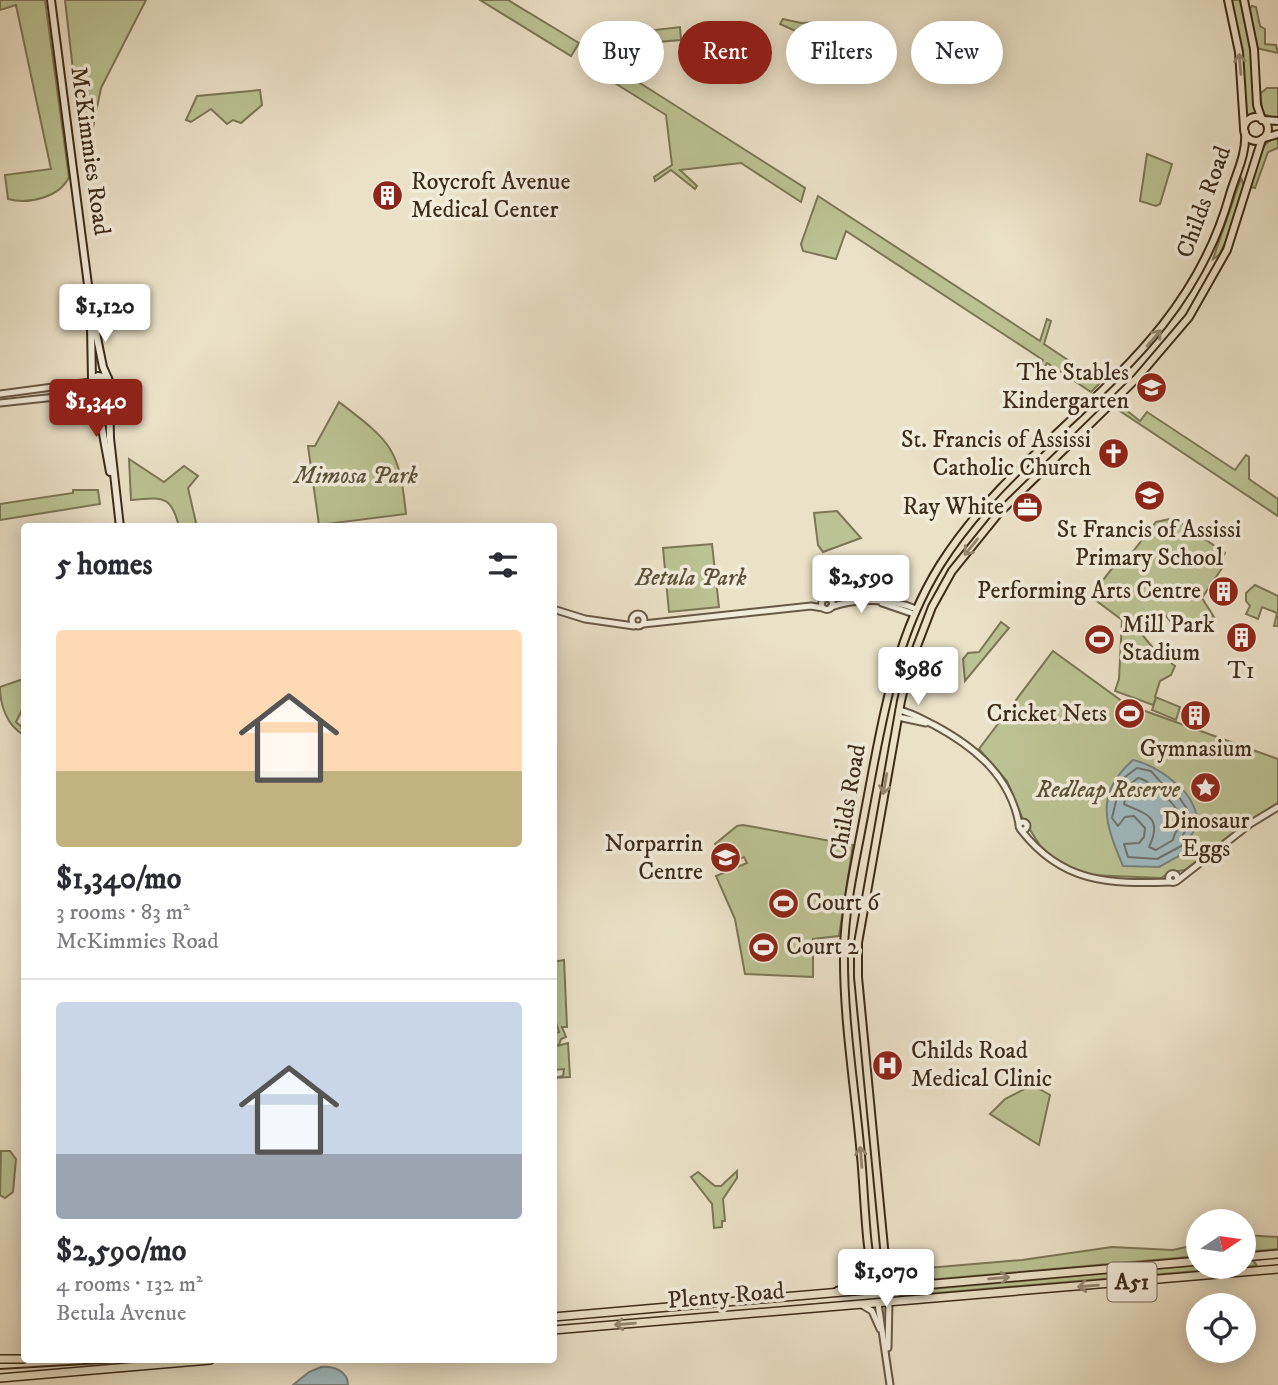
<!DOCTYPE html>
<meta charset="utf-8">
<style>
:root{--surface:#fff;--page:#f7f7f7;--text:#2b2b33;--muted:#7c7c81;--line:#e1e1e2;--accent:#8f2418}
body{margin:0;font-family:"IM FELL DW Pica",serif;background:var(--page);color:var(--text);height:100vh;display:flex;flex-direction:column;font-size:26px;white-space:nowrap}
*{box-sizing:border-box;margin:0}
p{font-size:23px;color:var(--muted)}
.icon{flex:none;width:38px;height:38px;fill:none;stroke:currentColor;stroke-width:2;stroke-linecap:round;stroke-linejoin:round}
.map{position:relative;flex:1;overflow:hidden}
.panel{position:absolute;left:21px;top:523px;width:536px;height:840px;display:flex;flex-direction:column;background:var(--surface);border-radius:7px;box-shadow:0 4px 18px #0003}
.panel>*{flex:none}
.banner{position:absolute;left:578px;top:21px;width:595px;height:63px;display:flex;gap:14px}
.needle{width:46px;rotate:77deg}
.buttons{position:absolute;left:1186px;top:1209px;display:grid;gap:14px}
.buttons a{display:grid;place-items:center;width:70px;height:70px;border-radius:50%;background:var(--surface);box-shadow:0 4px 18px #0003;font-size:35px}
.price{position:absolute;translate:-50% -60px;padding:0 16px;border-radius:7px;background:#fff;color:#222;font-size:23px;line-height:46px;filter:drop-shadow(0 2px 4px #0008)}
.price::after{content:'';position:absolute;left:50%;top:42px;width:21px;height:16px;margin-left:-10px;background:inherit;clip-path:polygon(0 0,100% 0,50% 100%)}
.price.current{background:var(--accent);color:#fff}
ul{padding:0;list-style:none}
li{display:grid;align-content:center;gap:14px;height:371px;padding:0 35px}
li+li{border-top:2px solid var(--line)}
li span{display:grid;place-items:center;height:217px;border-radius:7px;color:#555}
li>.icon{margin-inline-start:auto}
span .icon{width:126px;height:126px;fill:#fffc;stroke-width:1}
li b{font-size:30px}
h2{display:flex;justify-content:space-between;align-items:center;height:84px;padding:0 35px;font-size:30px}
.tag{padding:0 24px;border-radius:32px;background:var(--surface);box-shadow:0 4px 18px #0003;font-size:24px;line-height:63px}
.tag.current{background:var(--accent);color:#fff}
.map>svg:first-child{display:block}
.green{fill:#bbc293;stroke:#7c7656;stroke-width:2}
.water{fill:#9fbac1;stroke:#78817d;stroke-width:2}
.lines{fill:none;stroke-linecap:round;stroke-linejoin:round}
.shore{stroke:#6e726c;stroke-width:2}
.tertiary-casing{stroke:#685844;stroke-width:9}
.secondary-casing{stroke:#3d2b18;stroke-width:10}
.primary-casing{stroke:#3d2b18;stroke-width:10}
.trunk-casing{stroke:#3d2b18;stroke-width:10}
.tertiary{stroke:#f2ecdb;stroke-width:5}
.secondary{stroke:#f2ecdb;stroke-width:6}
.primary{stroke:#ebe1c7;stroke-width:6}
.trunk{stroke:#ebe1c7;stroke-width:7}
.tram{stroke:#3d2b18;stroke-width:2}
.oneway{stroke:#948670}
.labels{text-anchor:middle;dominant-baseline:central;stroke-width:7;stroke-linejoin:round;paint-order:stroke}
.shield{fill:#f2ecdb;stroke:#736552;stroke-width:2}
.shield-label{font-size:23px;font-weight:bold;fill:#3d2b18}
.street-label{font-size:24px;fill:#3d2b18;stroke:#f2ecdb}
.poi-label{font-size:24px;fill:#3d2b18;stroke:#f2ecdb;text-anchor:end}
.park-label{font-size:24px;font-style:italic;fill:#5c5137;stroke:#f2ecdb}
</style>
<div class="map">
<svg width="1278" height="1385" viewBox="0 0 1278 1385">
<rect width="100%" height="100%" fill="#ebe1c7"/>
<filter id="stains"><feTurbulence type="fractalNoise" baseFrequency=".00286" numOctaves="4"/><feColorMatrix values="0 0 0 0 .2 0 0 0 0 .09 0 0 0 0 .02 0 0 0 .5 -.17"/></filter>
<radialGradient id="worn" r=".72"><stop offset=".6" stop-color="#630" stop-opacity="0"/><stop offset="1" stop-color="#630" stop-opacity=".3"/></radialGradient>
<g class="green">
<path d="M0,0h45l24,177c-9,20 -41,28 -61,22l-3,-24 46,-6 -35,-164 -16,5z"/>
<polygon points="65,0 146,0 101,88 89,147 77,105"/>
<polygon points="480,0 508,0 579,43 571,56"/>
<polygon points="1231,0 1241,0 1252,55 1256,112 1246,116 1242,53"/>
<polygon points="1252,6 1256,7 1260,26 1265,29 1265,44 1276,45 1278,53 1256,48 1249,10"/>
<polygon points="783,19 801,23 825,22 826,32 800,33 780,24"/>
<polygon points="680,27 681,40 645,43 638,32"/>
<polygon points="588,50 805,188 801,202 741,163 680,170 697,186 695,189 671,170 655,181 654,177 672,165 666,115 581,62"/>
<polygon points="1267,88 1278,88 1278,119 1263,114 1260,94"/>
<polygon points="260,90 262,105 241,123 233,120 227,124 211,109 191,122 186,120 197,96"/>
<path d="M1278,137v11l-10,4 -13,36 -5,-1c6,-18 8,-46 28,-50z"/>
<polygon points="1147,154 1172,164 1160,204 1156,206 1140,201"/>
<path d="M1241,178c11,20 -13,58 -22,77l-6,4z"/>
<polygon points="818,196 1040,341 1047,319 1051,321 1044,344 1101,382 1091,392 1047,363 1039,376 1035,374 1043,360 846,231 836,259 803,251 801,244"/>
<path d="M339,402c52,40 60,45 67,112l-87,11 -11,-79h7z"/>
<polygon points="1116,402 1140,421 1147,412 1235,470 1246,455 1249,457 1249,479 1278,499 1278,516 1114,407"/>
<path d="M129,459l35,23 20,-16 14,10 -10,12 9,39h-18c-8,-34 -18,-29 -48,-27z"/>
<polygon points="73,490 98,490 100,504 0,520 0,504 73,493"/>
<polygon points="837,511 861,538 823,552 818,545 814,513"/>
<polygon points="1174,518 1225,553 1217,565 1222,568 1202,598 1214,617 1196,624 1193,621 1178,630 1166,616 1159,621 1144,618 1147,624 1139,631 1154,649 1175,666 1171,675 1160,681 1155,697 1180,707 1176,720 1152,710 1156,698 1153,705 1115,691 1119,679 1122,620 1090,596 1123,555 1131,554 1156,522"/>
<polygon points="712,544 719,607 669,612 663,548"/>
<polygon points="1255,585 1278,596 1278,626 1274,626 1277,613 1262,607 1258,619 1246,614 1250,606 1246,601 1246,593"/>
<polygon points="1001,622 1009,628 965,681 963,659 968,653 979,652"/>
<polygon points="1053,651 1126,704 1278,759 1278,803 1250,820 1185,870 1171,872 1161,878 1089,875 1062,865 1041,847 1022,817 1007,781 979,749"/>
<path d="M20,680l4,1v25l-8,16 8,7v6c-17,-9 -24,-30 -24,-48z"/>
<polygon points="743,825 853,845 839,936 813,939 813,977 745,974 735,919 716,876 747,863 744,857 733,862 723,848 718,849 715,844 737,826"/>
<polygon points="564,960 567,1027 562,1027 566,1037 561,1039 559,1045 553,1045 553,1034 559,1032 553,1013 553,962"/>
<polygon points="568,1043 570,1077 553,1078 563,1076 564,1069 553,1070 553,1047"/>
<polygon points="1032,1085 1050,1095 1039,1145 990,1114 1005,1099"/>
<polygon points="1,1151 10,1151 16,1159 13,1192 5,1198 0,1195"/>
<polygon points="737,1171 737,1178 723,1199 725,1221 722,1221 722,1227 714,1228 712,1204 691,1177 698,1172 715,1186 721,1186"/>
<polygon points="1244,1235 1278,1237 1278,1249 1244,1252"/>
<polygon points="1199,1244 1199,1256 893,1283 892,1279 906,1261 915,1269 1022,1260 1112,1247 1173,1250"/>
<polygon points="1253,1260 1257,1266 900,1296 898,1292 1199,1265 1244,1267 1244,1261"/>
</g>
<g class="water">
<path d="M1133,760c22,5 53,26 61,47 2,5 2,10 6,16l-11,15 1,12 -31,17 -36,-1c-18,-43 -29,-72 10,-106z"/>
<path d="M321,1367c13,-1 27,4 27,18h-55l16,-13z"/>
</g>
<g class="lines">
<g class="shore">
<polygon points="1137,768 1151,771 1165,787 1175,791 1187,809 1191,821 1183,835 1183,845 1157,859 1128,857 1124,844 1139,843 1144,837 1145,828 1134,816 1125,817 1118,826 1112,818 1121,780"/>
<path d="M1138,778c10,1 43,29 42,41 0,7 -6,14 -7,21l-17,10 -7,-3c15,-32 -5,-33 -25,-43l4,-18z"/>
</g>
<defs>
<g id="tertiary">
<polyline points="0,394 90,382"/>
<polyline points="0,403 93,393"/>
<circle cx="827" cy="604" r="5.5"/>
<polyline points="882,603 914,614"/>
<path d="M831,607c26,-9 60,-9 85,2"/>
<polyline points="553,609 585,619 634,626"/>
<circle cx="638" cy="620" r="6"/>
<polyline points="643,624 811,606 823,608"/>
<path d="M899,710c13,3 23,9 35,15 41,22 76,51 85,99"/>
<polyline points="898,717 926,723"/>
<circle cx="1023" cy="826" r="4"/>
<path d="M1021,830c41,53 87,54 150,52"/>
<circle cx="1173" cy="878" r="4.5"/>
<polyline points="1177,881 1250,824 1278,807"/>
<polyline points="878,1303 890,1385"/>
<polyline points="862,1305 872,1311 880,1329"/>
<polyline points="888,1348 889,1302"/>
</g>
<g id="secondary">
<polyline points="51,0 91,308 103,367 110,383 106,395 99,397 93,393 90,387 92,380 98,376 108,378"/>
<polyline points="1262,120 1278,121"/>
<polyline points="1264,138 1278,134"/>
<polyline points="91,326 92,380"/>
<polyline points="109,392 110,438 120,527"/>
<polyline points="96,396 110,472"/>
</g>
<g id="primary">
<polyline points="1228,0 1239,52 1244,128"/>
<polyline points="1244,0 1254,49 1257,105 1262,120"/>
<circle cx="1256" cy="129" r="12"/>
<polyline points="887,1258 897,1282 904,1287"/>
<polyline points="888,1289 858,977 858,943 901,701 909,667 932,607 952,571 998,514 1137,378 1189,317 1227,250 1262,139"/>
<path d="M876,1290c-11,-40 -11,-92 -15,-134 -6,-68 -18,-138 -17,-206 1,-45 12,-90 20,-134 17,-87 28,-174 76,-251 88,-139 242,-197 290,-371 6,-20 17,-41 15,-62"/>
<polyline points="837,1291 865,1279 871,1270"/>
</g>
<g id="trunk">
<polyline points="1244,1257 1278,1254"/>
<polyline points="553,1317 1199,1261"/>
<polyline points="553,1330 1278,1269"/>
<polyline points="0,1359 24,1359"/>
<polyline points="0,1378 210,1360"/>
</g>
</defs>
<use href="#tertiary" class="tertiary-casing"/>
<use href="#secondary" class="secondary-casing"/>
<use href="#primary" class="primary-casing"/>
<use href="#trunk" class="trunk-casing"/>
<use href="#tertiary" class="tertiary"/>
<use href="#secondary" class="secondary"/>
<use href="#primary" class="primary"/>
<use href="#trunk" class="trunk"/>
<polyline class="tram" points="0,1369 153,1360"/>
</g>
<defs><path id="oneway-shaft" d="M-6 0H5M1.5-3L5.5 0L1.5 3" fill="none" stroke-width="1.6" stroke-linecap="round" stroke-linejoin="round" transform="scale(1.75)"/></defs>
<g class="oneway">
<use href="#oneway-shaft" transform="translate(1240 64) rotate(-95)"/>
<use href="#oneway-shaft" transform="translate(1154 338) rotate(-49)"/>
<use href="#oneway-shaft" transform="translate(971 547) rotate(129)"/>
<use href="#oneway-shaft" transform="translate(885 784) rotate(100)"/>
<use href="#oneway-shaft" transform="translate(861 1157) rotate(-95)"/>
<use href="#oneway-shaft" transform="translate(999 1278) rotate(-5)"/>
<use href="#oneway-shaft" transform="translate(1088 1286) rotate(175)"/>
<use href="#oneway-shaft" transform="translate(625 1324) rotate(175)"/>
</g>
<defs>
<symbol id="building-disc" viewBox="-11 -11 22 22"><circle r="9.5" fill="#8f2418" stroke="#f2ecdb"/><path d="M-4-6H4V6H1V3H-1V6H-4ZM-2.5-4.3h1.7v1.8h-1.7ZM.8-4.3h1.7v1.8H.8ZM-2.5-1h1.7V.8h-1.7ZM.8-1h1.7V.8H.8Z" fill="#fff"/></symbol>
<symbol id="school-disc" viewBox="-11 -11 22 22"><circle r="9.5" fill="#8f2418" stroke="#f2ecdb"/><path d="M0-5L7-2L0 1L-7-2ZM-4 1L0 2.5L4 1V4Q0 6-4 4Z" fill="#fff"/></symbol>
<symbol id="church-disc" viewBox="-11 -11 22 22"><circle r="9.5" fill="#8f2418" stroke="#f2ecdb"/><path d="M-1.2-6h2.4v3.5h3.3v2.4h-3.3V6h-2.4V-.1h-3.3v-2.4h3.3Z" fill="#fff"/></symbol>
<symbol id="office-disc" viewBox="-11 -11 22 22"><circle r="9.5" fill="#8f2418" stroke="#f2ecdb"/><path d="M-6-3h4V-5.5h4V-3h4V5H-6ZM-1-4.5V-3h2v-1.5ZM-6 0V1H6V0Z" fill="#fff"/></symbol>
<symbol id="stadium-disc" viewBox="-11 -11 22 22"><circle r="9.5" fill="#8f2418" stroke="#f2ecdb"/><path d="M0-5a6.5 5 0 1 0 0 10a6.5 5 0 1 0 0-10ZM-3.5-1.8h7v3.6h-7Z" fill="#fff"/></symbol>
<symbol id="sight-disc" viewBox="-11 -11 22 22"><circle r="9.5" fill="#8f2418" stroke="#f2ecdb"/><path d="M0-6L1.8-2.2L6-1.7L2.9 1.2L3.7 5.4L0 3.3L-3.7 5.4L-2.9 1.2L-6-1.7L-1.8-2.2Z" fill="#fff"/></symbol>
<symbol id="hospital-disc" viewBox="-11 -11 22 22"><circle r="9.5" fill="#8f2418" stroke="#f2ecdb"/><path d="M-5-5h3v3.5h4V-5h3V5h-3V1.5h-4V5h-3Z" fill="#fff"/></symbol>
</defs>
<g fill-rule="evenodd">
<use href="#building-disc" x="370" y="178" width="35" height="35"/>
<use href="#school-disc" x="1134" y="370" width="35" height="35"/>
<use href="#church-disc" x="1096" y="436" width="35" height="35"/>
<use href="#school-disc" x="1132" y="478" width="35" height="35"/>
<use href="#office-disc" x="1010" y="490" width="35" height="35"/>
<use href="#building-disc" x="1206" y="574" width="35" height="35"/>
<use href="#building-disc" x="1224" y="620" width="35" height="35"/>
<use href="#stadium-disc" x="1082" y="622" width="35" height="35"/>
<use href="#stadium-disc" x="1112" y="696" width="35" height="35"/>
<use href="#building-disc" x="1178" y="698" width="35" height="35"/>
<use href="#sight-disc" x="1188" y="770" width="35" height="35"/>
<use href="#school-disc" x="708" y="840" width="35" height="35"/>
<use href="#stadium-disc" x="766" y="886" width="35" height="35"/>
<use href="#stadium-disc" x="746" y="930" width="35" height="35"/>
<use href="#hospital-disc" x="870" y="1048" width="35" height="35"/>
</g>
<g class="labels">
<rect class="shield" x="1107.5" y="1262.5" width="49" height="39" rx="5"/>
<g class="shield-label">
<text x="1132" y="1282">A51</text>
</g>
<g class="street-label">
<text transform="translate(90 151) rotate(82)">McKimmies Road</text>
<text transform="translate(1204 202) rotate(-70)">Childs Road</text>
<text transform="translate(848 802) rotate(-80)">Childs Road</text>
<text transform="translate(726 1296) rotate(-5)">Plenty Road</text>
</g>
<g class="poi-label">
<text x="411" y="182" text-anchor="start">Roycroft Avenue<tspan x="411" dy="28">Medical Center</tspan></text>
<text x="1129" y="373">The Stables<tspan x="1129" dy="28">Kindergarten</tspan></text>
<text x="1091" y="440">St. Francis of Assissi<tspan x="1091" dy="28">Catholic Church</tspan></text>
<text x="1004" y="507">Ray White</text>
<text x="1149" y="530" text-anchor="middle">St Francis of Assissi<tspan x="1149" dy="28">Primary School</tspan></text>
<text x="1201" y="591">Performing Arts Centre</text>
<text x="1122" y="625" text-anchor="start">Mill Park<tspan x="1122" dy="28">Stadium</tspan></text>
<text x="1241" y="671" text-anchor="middle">T1</text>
<text x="1107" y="714">Cricket Nets</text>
<text x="1196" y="749" text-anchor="middle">Gymnasium</text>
<text x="1206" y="821" text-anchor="middle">Dinosaur<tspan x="1206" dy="28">Eggs</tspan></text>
<text x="703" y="844">Norparrin<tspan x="703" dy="28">Centre</tspan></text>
<text x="806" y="903" text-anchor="start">Court 6</text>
<text x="786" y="947" text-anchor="start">Court 2</text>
<text x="911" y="1051" text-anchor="start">Childs Road<tspan x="911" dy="28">Medical Clinic</tspan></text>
</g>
<g class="park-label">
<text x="356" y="476">Mimosa Park</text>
<text x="691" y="578">Betula Park</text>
<text x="1108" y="790">Redleap Reserve</text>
</g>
</g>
<rect width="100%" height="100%" filter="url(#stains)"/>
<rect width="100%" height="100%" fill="url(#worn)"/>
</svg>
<div class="buttons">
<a><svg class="needle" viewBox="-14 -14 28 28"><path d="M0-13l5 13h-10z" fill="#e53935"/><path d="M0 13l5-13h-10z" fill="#7c7c81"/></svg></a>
<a><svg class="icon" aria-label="locate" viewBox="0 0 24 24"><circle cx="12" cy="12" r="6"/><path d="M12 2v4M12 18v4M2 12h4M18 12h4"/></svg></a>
</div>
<b class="price" style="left:105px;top:344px">$1,120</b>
<b class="price current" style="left:96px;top:439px">$1,340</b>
<b class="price" style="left:861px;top:615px">$2,590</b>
<b class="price" style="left:918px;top:707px">$986</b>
<b class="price" style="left:886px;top:1309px">$1,070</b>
<div class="banner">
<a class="tag">Buy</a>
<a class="tag current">Rent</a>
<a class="tag">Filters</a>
<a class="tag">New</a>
</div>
<section class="panel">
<h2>5 homes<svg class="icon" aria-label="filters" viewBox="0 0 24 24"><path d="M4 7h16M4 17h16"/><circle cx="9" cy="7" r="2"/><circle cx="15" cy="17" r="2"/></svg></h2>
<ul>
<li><span style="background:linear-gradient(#ffd9b3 65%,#c2b280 0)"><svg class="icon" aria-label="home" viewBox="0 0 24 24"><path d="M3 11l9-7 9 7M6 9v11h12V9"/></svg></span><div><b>$1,340/mo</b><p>3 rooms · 83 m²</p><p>McKimmies Road</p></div></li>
<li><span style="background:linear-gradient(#c9d6e8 70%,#9aa5b1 0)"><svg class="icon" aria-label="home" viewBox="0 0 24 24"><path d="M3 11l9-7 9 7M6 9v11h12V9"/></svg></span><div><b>$2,590/mo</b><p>4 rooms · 132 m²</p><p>Betula Avenue</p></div></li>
</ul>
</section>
</div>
